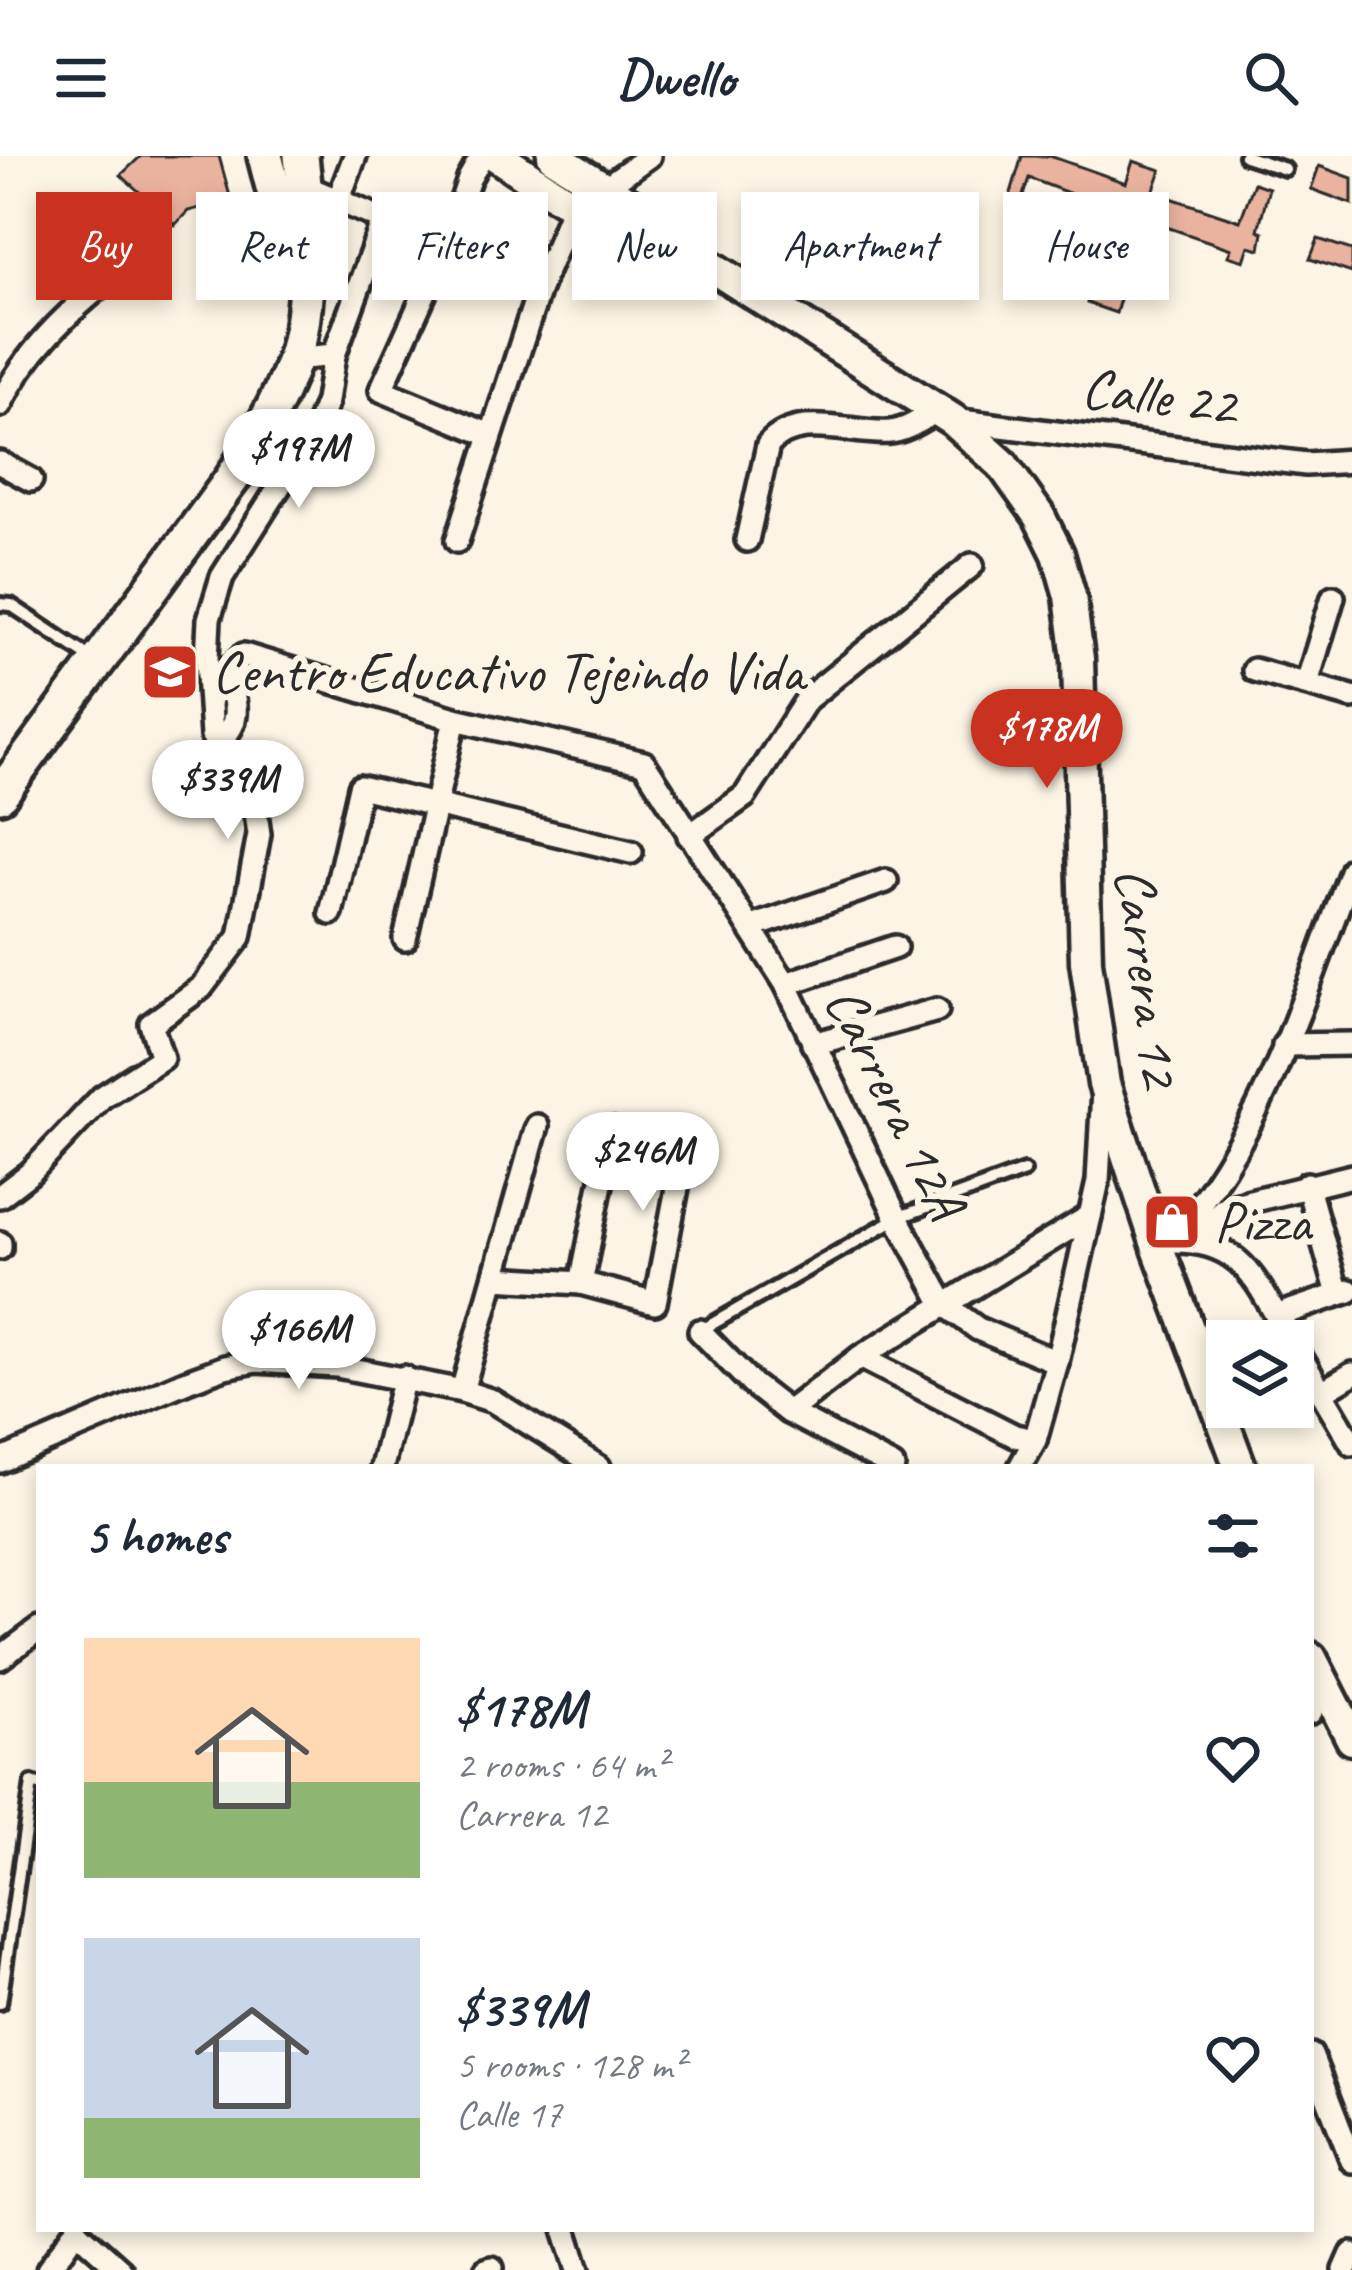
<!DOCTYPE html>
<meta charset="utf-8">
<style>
:root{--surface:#fff;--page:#f2f2f3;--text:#1f2937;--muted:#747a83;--accent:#c8321e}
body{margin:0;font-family:Caveat,sans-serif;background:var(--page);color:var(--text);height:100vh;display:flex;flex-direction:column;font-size:45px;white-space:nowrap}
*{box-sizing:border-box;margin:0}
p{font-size:39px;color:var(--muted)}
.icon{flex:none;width:66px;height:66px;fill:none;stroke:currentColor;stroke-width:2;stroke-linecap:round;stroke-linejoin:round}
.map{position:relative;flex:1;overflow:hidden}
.drawer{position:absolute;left:36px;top:1308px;width:1278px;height:768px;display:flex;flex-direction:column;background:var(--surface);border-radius:0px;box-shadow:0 6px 18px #0003}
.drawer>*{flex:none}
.guide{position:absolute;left:36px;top:36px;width:1281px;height:108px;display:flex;gap:24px}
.tools{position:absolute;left:1206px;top:1164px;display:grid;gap:24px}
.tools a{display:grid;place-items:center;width:108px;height:108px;border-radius:0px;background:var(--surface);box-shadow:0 6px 18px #0003;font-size:60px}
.price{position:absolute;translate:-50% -102px;padding:0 27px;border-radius:42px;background:#fff;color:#222;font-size:39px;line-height:78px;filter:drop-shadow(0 3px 6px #0008)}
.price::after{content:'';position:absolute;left:50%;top:72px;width:36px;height:27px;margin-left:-18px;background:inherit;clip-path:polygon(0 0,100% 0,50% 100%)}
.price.selected{background:var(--accent);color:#fff}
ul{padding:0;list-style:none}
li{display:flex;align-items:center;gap:36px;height:300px;padding:0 48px}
li span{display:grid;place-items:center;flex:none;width:336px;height:240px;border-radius:0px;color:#555}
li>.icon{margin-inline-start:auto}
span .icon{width:144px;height:144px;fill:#fffc;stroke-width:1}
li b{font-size:51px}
h2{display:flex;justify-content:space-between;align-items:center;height:144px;padding:0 48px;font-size:51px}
.pill{padding:0 42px;border-radius:0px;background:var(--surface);box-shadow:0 6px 18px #0003;font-size:42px;line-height:108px}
.pill.selected{background:var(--accent);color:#fff}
header{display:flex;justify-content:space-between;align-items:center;height:156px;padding:0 48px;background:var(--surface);font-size:54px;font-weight:700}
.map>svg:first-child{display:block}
.building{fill:#eab39f;stroke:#2b2b2b;stroke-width:3}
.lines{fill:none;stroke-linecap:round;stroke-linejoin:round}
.lane-casing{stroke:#2b2b2b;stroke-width:20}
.street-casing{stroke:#2b2b2b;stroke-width:30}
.secondary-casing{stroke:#2b2b2b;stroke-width:39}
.primary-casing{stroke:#2b2b2b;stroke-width:42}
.lane{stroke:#fcf5e5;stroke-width:10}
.street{stroke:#fcf5e5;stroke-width:21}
.secondary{stroke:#fcf5e5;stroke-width:30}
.primary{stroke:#fcf5e5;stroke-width:33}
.labels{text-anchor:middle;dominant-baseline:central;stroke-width:12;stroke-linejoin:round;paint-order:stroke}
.street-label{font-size:57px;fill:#2b2b2b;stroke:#fcf5e5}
.poi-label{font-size:57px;fill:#2b2b2b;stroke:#fcf5e5;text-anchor:start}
</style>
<header><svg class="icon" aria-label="menu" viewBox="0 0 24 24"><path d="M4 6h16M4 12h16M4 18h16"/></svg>Dwello<svg class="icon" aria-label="search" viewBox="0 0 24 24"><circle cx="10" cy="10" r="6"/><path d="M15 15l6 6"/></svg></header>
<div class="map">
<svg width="1352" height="2114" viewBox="0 0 1352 2114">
<rect width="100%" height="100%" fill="#fcf5e5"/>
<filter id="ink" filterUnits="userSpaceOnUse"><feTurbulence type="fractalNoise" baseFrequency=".00833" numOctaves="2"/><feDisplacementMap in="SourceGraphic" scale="24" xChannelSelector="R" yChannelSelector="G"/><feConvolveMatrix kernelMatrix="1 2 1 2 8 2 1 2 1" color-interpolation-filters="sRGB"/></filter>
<g filter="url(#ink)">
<g class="building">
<polygon points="141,0 219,0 231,44 188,55 175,69 121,19"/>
<polygon points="1022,0 1050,0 1126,27 1133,5 1161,14 1153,36 1240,65 1254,27 1269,32 1258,74 1263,76 1260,93 1249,90 1244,105 1228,100 1231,93 1143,63 1116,157 1087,147 1116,55 1029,22 1019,51 1008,47"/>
<polygon points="1319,10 1352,22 1352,48 1311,33"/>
<polygon points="1318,83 1352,94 1352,117 1310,103"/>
</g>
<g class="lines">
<defs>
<g id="lane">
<polyline points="1245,0 1285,13"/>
<polyline points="0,448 11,449 94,504"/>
<polyline points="700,1175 897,1062 1024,1015"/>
<polyline points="0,1847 32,1627 39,1629"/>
</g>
<g id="street">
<polyline points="482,0 469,23 447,88 381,234 490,279"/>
<polyline points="304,30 540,130"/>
<polyline points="339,42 355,0"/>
<polyline points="294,203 334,199 384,62"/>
<path d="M0,249c25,-53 68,-93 113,-129"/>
<polyline points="953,264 1306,308 1352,305"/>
<polyline points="0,307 31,324"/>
<path d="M747,384l21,-95c30,-34 84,-10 122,-13 16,-1 32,-13 45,-20"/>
<polyline points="457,385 540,130 574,48 603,33 649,0"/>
<polyline points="1254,514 1352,541"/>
<polyline points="1307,527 1333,441"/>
<path d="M218,586c27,-21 16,-42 9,-71l17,-16 211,64 189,44 142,221 111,234 47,86 34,25 79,33"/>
<polyline points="689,680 745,640 807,543 972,409"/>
<polyline points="331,757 360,631 631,696"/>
<polyline points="752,771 886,725"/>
<polyline points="405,783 455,563"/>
<polyline points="786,828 895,791"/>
<polyline points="813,888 937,854"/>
<polyline points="1284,889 1352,888"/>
<polyline points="1307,1028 1338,1138"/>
<polyline points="0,1040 30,1017 102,941 162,902 151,868 201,832 240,781 259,678 253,636 212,580 207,503 209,463 222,421 317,271 327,245 334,199"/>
<polyline points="1203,1084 1212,1063 1226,1051 1352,1020"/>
<path d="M1170,1085c75,-2 86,42 121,100"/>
<polyline points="0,1087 0,1092"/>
<path d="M1159,1095c100,-98 144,-255 193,-382"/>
<polyline points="495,1122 581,1127 655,1147 687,980"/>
<polyline points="581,1127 612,974"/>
<polyline points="1276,1160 1349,1135"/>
<polyline points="700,1175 752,1228 788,1256 893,1311"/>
<polyline points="1293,1188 1352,1288"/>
<polyline points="860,1201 1015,1280 1035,1284"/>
<polyline points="462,1235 537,970"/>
<polyline points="1322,1236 1352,1218"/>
<polyline points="788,1256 860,1201 1090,1060"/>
<polyline points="0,1305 187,1225 225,1211 256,1205 337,1210 462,1235 493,1245 599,1311"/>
<polyline points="382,1311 404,1221"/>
<polyline points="1020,1311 1035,1284 1057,1206 1098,1025 1103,934"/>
<polyline points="0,1502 39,1473"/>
<polyline points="1311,1556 1313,1509"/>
<polyline points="1311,1899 1352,2005"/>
<polyline points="565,2073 578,2114"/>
<polyline points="76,2074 121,2114"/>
<polyline points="48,2114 77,2073"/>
<polyline points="486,2114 492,2112"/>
<polyline points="1345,2114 1352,2098"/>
</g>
<g id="secondary">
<path d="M497,0c53,34 110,80 174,85"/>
<polyline points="553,0 652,62 671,85 953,264 1002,308 1039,360 1058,398 1070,440 1078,503 1086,806 1104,928 1159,1095 1240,1311"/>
<polyline points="1311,1502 1352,1583"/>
</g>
<g id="primary">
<polyline points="265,0 293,109"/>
<path d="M0,639l232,-316c23,-37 46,-75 61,-117 19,-55 15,-148 8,-206"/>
</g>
</defs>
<use href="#lane" class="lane-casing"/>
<use href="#street" class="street-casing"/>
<use href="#secondary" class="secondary-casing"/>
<use href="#primary" class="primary-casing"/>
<use href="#lane" class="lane"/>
<use href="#street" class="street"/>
<use href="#secondary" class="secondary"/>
<use href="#primary" class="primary"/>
</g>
</g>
<defs>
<symbol id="school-square" viewBox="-11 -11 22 22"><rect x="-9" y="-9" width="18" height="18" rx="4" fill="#c8321e" stroke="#fcf5e5"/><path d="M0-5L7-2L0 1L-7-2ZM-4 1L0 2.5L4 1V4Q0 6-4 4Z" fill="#fff"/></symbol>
<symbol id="shop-square" viewBox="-11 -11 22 22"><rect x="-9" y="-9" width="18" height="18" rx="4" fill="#c8321e" stroke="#fcf5e5"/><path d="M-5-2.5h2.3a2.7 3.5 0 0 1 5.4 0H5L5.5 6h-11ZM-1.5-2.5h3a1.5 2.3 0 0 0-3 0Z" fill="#fff"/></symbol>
</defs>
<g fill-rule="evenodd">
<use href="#school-square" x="137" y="483" width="66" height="66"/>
<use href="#shop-square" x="1139" y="1033" width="66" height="66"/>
</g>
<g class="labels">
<g class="street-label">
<text transform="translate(1159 240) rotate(7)">Calle 22</text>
<text transform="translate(1148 821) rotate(83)">Carrera 12</text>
<text transform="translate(896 946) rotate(64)">Carrera 12A</text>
</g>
<g class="poi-label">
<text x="212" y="516">Centro Educativo Tejeindo Vida</text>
<text x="1214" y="1066">Pizza</text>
</g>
</g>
</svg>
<div class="tools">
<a><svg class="icon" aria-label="layers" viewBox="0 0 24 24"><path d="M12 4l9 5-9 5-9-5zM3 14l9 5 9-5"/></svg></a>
</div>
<b class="price" style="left:299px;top:355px">$197M</b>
<b class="price selected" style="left:1047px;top:635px">$178M</b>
<b class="price" style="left:228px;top:686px">$339M</b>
<b class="price" style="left:643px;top:1058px">$246M</b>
<b class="price" style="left:299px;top:1236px">$166M</b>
<div class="guide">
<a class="pill selected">Buy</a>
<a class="pill">Rent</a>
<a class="pill">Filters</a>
<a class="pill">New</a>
<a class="pill">Apartment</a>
<a class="pill">House</a>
</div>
<section class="drawer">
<h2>5 homes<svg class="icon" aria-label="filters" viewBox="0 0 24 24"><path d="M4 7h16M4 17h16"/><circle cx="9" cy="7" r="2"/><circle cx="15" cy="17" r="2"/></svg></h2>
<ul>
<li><span style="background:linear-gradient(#ffd9b3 60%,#8fb573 0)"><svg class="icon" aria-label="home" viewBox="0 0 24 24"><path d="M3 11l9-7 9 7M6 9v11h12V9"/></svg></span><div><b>$178M</b><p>2 rooms · 64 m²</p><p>Carrera 12</p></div><svg class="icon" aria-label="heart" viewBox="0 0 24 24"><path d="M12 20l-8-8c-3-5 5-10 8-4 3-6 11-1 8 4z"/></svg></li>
<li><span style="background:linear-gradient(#c9d6e8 75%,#8fb573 0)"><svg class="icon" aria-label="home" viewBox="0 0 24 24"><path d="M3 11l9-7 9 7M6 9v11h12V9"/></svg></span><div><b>$339M</b><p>5 rooms · 128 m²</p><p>Calle 17</p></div><svg class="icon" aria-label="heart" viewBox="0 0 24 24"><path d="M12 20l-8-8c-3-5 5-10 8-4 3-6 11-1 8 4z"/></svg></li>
</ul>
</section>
</div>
